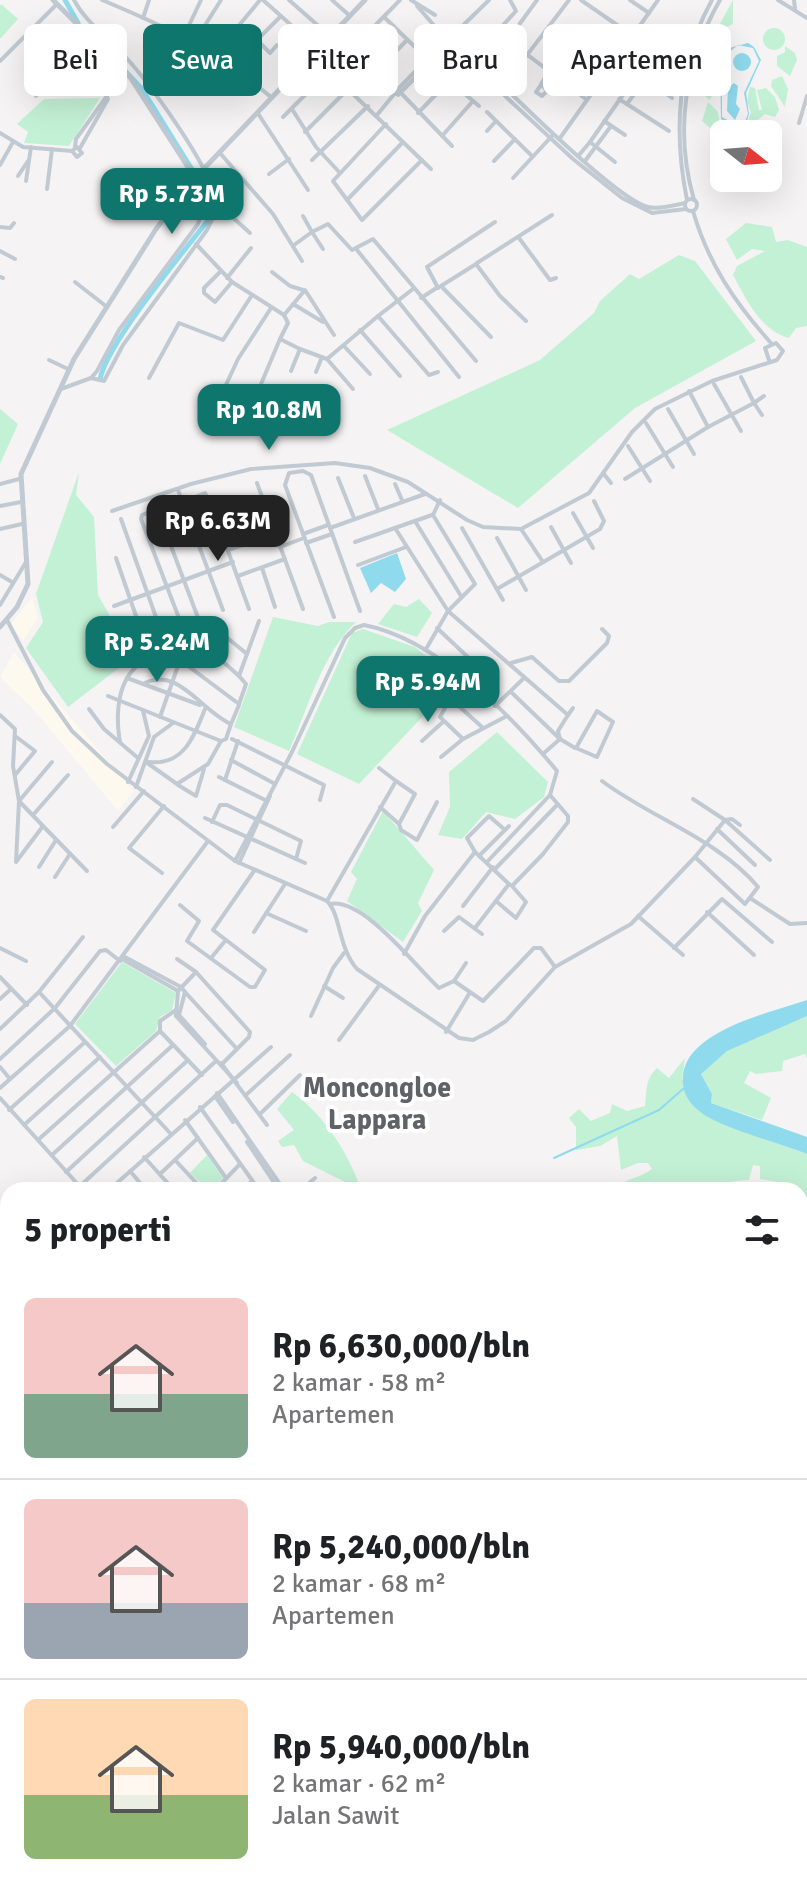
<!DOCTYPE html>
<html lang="id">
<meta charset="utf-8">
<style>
:root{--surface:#fff;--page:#f2f2f2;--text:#202124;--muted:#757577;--line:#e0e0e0;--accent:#0f766e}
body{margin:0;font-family:Signika,sans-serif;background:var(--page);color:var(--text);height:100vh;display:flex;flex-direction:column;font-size:30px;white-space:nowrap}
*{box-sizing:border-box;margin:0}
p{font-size:26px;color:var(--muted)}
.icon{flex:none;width:44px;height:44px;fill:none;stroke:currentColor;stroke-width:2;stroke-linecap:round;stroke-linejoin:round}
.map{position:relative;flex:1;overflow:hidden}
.sheet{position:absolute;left:0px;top:1182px;width:808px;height:714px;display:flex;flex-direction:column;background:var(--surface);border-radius:24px 24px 0 0;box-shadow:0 8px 32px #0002}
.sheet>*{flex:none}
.hud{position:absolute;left:24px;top:24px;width:760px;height:72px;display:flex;gap:16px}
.needle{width:52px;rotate:107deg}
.fabs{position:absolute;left:710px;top:120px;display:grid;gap:16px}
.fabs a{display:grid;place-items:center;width:72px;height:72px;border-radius:12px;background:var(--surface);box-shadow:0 8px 32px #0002;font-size:40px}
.price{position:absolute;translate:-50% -68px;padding:0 18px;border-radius:16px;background:var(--accent);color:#fff;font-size:26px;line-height:52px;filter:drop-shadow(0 2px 4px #0008)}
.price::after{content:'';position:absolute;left:50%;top:48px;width:24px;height:18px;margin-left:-12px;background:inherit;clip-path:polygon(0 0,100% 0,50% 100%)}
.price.current{background:#222;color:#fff}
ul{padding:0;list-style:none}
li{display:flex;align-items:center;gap:24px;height:200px;padding:0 24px}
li+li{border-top:2px solid var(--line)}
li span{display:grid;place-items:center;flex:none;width:224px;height:160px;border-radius:12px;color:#555}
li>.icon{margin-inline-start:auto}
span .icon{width:96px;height:96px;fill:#fffc;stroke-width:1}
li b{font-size:34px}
h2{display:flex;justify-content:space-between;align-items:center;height:96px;padding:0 24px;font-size:34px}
.pill{padding:0 28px;border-radius:12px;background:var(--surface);box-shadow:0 8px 32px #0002;font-size:28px;line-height:72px}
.pill.current{background:var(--accent);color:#fff}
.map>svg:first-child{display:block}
.commercial{fill:#fdf9ef}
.green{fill:#c3f1d5}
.water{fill:#90daee;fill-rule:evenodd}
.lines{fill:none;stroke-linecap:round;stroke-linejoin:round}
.stream{stroke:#90daee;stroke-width:2}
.canal{stroke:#90daee;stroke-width:5}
.minor{stroke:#c1cad2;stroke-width:4}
.tertiary{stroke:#c1cad2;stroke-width:5}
.labels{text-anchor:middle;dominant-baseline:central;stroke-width:8;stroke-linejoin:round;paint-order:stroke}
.quarter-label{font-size:28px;font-weight:bold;fill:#5f6368;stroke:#fff}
</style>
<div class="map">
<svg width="807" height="1895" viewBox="0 0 807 1895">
<rect width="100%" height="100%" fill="#f5f3f3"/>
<g class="commercial">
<polygon points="32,597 38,618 23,641 11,624"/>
<polygon points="14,652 134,791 118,811 33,709 0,677"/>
</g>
<g class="green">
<polygon points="733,0 733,24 715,33"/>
<polygon points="1,4 18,19 0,39 0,6"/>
<circle cx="774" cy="39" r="11"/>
<polygon points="785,46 795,53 797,60 790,76 777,66 777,56 785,52"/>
<polygon points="708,52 719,62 719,78 710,100 697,90"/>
<polygon points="782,76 788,89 785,107 771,86 772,80"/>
<polygon points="750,87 755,88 759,110 762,110 757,90 766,88 775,97 779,110 775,117 765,114 745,131 751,112 747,101"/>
<polygon points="100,98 69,146 24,143 28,132 17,124 44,99"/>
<polygon points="708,102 718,112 720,126 710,128 702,121"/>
<path d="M746,223l26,4 4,15 12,-2 19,7v79l-11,2 -7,10c-30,-9 -42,-38 -56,-63l4,-9 28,-15 -13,-2 -15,11 -11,-21z"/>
<polygon points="679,255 695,261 756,341 635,408 518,508 387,430 540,360 594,313 600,301 630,274 639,279"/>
<polygon points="0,409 18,424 0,464"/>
<polygon points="79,472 76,495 94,517 98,595 133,657 68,707 26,648 43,622 36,594"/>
<polygon points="419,599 432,613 417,637 378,624 394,604 406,607"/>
<path d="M273,617l45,9 11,-4h27c-34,32 -48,86 -67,129l-55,-24z"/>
<polygon points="363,629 415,647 441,669 424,715 359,784 297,754 352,633"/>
<polygon points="497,732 548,782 544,797 515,819 486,812 462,839 438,835 450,807 449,772"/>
<polygon points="383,811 434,870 418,903 422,911 403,942 347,901 357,879 351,872"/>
<polygon points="122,962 176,993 172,1010 160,1017 156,1031 116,1066 75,1024"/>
<path d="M807,1016v43l-2,-5 -22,7 -1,10 -26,3 -6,-3 -6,12 27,15 -9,22 -51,-17 1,-9 -11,-20c19,-32 73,-45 106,-58z"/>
<path d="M685,1058l-3,21 28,39 97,36v62l-7,26v-52h-16l-7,-8 -17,-3v-13l-7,-1 -4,15c-22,0 -41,10 -63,10l-2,-5 -6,5h-63c7,-11 26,-12 37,-21l-4,-6h-10l-17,7 -4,-34 -17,10 -24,4v-23l-7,-9 10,-9 12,12 19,-8 2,-9 15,7 18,-5c2,-16 0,-27 12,-38l12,10z"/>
<path d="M292,1092c30,21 58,62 69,98l-58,-29 -9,-16 -12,2 -4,-6 16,-11 -17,-21z"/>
<polygon points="207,1155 223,1178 209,1190 190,1173"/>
<polygon points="0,1278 8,1279 8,1540 0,1532"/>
</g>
<g class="water">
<path d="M748,43l6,4 7,13 -15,33 3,21 -3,11 -7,4 -18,-10 -1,-52 9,-19zM738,45l15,3 6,13 -15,32 4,21 -3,8 -7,4 -16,-9v-59z"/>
<circle cx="742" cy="62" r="9"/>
<polygon points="734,83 738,86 736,104 740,109 735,120 727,111 728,88"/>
<polygon points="397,553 406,579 395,592 381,583 371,593 360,568"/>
<path d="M807,1000v16l-80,35 -26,23 11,20 -1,9 96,34v17c-30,-12 -72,-22 -99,-37 -12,-7 -24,-18 -25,-33 -6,-52 87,-71 124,-84z"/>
<polygon points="800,1388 807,1393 807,1532 800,1540"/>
</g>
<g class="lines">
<g class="stream">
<polyline points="554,1158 659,1110 683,1089"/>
<polyline points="610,1888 611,1895"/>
<polyline points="328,1895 339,1888"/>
</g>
<g class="canal">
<polyline points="65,0 78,23"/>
<path d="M100,379c8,-37 83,-127 110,-161l1,-18 -69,-111 -42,-45"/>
</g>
<g class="minor">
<path d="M74,0c11,21 30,34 45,50 30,31 90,115 100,155l-12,25 -84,115 -19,36 -13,-3"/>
<path d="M102,0c69,29 113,49 170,98"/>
<polyline points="260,0 231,35 246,51 281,16"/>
<polyline points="263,0 319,50"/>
<polyline points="289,0 331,37"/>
<polyline points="332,0 350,16"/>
<polyline points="411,0 435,15"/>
<polyline points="537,0 508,40 587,100"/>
<polyline points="581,0 633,36"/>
<polyline points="630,0 649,13"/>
<polyline points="778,0 807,18"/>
<polyline points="794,0 795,9"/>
<polyline points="417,6 446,39"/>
<polyline points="384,17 415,47"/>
<polyline points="143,18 149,0"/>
<polyline points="572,27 617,58"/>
<polyline points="184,36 201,0"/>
<polyline points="339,39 394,91"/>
<polyline points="449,39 489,0"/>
<path d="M451,40l9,3c31,31 154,156 188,164 11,3 26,-2 37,-4"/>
<polyline points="258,41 270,53 277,45"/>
<polyline points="485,45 516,11 510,0"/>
<polyline points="554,45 602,79"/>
<polyline points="451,46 573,159 622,198 652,213 686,209"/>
<polyline points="447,47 444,42 450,39"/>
<polyline points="352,49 400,0"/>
<polyline points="0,61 57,4"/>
<polyline points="376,72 407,40"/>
<polyline points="445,77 479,106"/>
<polyline points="385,80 397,88"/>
<polyline points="505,84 569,0"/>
<polyline points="541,85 536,92 542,96 547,91 541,84 549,72"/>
<polygon points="398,88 401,92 398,95 394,92"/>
<polyline points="399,88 444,42"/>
<polyline points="153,89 185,57 221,0"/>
<polyline points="401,92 441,52 451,47"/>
<polyline points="401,93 452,146"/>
<polyline points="36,96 89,38"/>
<polyline points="619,99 669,131"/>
<polyline points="627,104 645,79"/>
<polyline points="292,109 316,147 340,173"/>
<polyline points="487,112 532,156"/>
<polyline points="418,113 449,81"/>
<polyline points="259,115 308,190"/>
<polyline points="377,115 395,93"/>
<polyline points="283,117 329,71 431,169"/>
<polyline points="604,121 625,135"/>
<polyline points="799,123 807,96"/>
<polyline points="386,124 333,181 362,220 422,160"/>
<polyline points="487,131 496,121"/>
<polyline points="305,132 349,88"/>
<polyline points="0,133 23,147 72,151 77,147 82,153 77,157 72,151"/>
<polyline points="442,136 473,101"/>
<polyline points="560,138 658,0"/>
<polyline points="75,147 76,139 125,71"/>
<polyline points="80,148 108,99"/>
<polyline points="220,153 273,214 302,261"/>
<polyline points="579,155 590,142"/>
<polyline points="312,160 368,106"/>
<polyline points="494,161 515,139"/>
<polyline points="585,161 611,126"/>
<polyline points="615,162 590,142 634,79 643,77 672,98"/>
<polyline points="0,165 13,142"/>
<polyline points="269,174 289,159"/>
<polyline points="18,176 28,161"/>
<polyline points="513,178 552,136"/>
<polyline points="26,181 31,147"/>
<polyline points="153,186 155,199 170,211"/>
<polyline points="47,189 52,149"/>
<circle cx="691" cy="205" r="6"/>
<polyline points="347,200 403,142"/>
<path d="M687,200c-14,-69 -10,-137 25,-200"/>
<path d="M694,200c-20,-69 -9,-139 26,-200"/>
<polyline points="219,205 250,233"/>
<path d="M693,211c15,52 42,92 78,132"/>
<polyline points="0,227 10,228 14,223"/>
<polyline points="519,238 550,280 556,278"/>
<polyline points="196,244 232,282 284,315"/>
<polyline points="294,245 312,232 303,216"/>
<polyline points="323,249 312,232 328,224 352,250 373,239 476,361"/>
<polyline points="357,250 459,377"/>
<polyline points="0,251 15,259"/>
<polyline points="477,263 552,215"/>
<polyline points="220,272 204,288 204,293 215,302 232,282"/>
<polyline points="272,272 290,286 303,290"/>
<polyline points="0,277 3,278"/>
<polyline points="227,278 251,248"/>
<polyline points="75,282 107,307"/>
<polyline points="438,288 427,267 495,222"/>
<polyline points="413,289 378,316 429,375 438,372"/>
<polyline points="421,298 438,287"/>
<polyline points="293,304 323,322"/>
<polyline points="284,315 305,290 334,335"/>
<polyline points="284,315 288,323 280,339 300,349 291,371"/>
<polyline points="360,330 400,376"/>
<polyline points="491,337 441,286 476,264 500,296 526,321"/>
<polyline points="344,346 370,374"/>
<polyline points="300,349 327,359 378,316"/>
<polyline points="327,359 353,389"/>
<polyline points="49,360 68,369"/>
<polyline points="316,372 322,357"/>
<polyline points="149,378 179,323 223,340 252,295"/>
<polyline points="261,384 280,339"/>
<polyline points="714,384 741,431"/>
<polyline points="225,387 238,359 271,308"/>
<polyline points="61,389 91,378 97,371 119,330 198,224 205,202 195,178"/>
<polyline points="668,409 694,454"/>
<polyline points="762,415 754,403 764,396"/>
<polyline points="646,423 673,467"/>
<polyline points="708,427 754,403 741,377"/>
<polyline points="628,446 650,481"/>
<polyline points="603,473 611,483"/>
<polyline points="365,476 378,509"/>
<polyline points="338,478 354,518"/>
<polyline points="625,479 708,427 689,391"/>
<polyline points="257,483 303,609"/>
<polyline points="0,484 19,479"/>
<polyline points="395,484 402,500"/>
<polyline points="178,490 223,610"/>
<polyline points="187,500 205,493 210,503"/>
<polyline points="235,500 251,541"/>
<polyline points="0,506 21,502"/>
<polyline points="212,507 249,609"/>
<polyline points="112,511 191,484 251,469 335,463 370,468 408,482 467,520 483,527 521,529 589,493 632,432 655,409 712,381 777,360 783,351 776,343 765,348 769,360"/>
<polyline points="573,513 593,548"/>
<polyline points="433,515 440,500"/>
<polyline points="121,519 162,634"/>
<polyline points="415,521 461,596"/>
<polyline points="551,527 571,563"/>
<polyline points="330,528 425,494"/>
<polyline points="395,528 448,611 568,715 558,731 560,739"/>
<polyline points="462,528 503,600"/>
<polyline points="0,529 22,524"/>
<polyline points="521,529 543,562"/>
<polyline points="303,534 328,525"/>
<polyline points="497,538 526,590"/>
<polyline points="355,542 432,515"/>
<polyline points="306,543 332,534"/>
<polyline points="280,547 304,538"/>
<polyline points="228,550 275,534"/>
<polyline points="116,558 146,645"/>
<polyline points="358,565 406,547"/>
<polyline points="262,568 275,607"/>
<polyline points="0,575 12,582"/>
<polyline points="238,576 285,559"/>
<polyline points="497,589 600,529 604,521 594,501"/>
<polyline points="0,605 26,562"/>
<polyline points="114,606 233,562"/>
<polyline points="334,617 285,485 289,473 303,471 311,475 360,611"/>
<path d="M7,620l36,70 29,41 35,33 128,97 92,40c14,14 11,46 30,68l102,69 14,2 16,-8 17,-11 49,-54 76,-43 64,-67 30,-37 45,40"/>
<polyline points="182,626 141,519 142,515 157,509 200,623"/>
<polyline points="437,628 471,660 475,687"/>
<polyline points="178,635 211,651 239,676 259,621"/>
<polyline points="426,649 448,611 475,584 433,515"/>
<polyline points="511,663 532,657 559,681 569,681 607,643 609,636 602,629"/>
<polyline points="451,669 442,691 482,727"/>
<polyline points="463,677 473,664"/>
<polyline points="127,678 200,705"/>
<path d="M143,684c34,-19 57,26 88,40l8,-19"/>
<polyline points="511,692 560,739 575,748"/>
<polyline points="108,696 221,741 226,739 231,724"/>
<polyline points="450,699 440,717 463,739"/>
<polyline points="495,706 524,678"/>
<polyline points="89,709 104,729 138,758"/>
<polygon points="597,711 613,722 597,757 576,748"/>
<polyline points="0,715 15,729 13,766 19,801 52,762"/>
<polyline points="568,715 573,708"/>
<polyline points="160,717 180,660 239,704 246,684 239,676"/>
<polyline points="232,739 324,785 320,800"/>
<polyline points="422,741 444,721"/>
<path d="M120,742c-8,-45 5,-95 60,-82l12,-28 22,-5 33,27"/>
<polyline points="544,753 560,739"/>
<polyline points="441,757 463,739 505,717"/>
<polyline points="231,760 275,784"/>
<polyline points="146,762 177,784 208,764 221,741"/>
<path d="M149,762c35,4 45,-26 56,-53"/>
<polyline points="379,768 396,781"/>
<polyline points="15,775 35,751 15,736"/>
<polyline points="219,777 267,801"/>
<polyline points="225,780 238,741"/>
<path d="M602,781c49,37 116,58 156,106l-13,17 -50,-47"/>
<polyline points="128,782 149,736 143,711"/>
<polyline points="178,785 196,796 204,769"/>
<polyline points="136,787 154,737 173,723"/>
<polyline points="693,799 725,820 732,819 740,825"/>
<polygon points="19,801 43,826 16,862"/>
<polyline points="380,807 399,824"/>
<polyline points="33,815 68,775"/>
<polyline points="205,818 305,863"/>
<polyline points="212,822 220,805 227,805 301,841 296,859"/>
<polyline points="43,826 87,871"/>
<polyline points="113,827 144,791"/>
<polyline points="717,829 755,865"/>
<polyline points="475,852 510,885"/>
<polyline points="480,855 509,826"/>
<path d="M235,861l57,-109 53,-114 10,-10 9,-3c73,14 147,90 193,146l-7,24 18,21v6l-25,32 -31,32 14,16 -10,16 -20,-17"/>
<polyline points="487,862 550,795"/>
<polyline points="239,863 270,796"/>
<polyline points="39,867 56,840"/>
<polyline points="495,869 556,806"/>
<polyline points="162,873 129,848 164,806"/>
<polyline points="55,877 70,854"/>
<polyline points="750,898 790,924 807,923"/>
<polyline points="327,901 396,781 415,794 399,824 401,830 417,840 437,802"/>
<path d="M330,904c33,-7 85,62 109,84l15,-7 29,20 51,-53h7l14,19"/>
<polyline points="180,905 199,921 187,941 250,987 255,987 265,970 213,930 254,871"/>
<polyline points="463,906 493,867"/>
<polyline points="707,912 754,955"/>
<polyline points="266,913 306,931"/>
<polyline points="638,916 683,955"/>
<polyline points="475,928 509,884"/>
<polyline points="444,931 459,917 482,934"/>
<polyline points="254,932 285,884"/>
<polyline points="0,948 26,961"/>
<polyline points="674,948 722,899 772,942"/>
<polyline points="404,954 425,916 475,852 467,838 489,816 505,830"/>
<polyline points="123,956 181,987 185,992 179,1015 205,1044"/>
<polyline points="211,958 225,941"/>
<polyline points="122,959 178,991"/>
<polyline points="177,959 196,972"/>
<polyline points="0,977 27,1005"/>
<polyline points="454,981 466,963"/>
<polyline points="324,986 343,998"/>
<polyline points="39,992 170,1133"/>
<polyline points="185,992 237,1049"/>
<polyline points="0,999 11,989"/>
<polyline points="311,1016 333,968 344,953"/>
<polyline points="0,1029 39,992 83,937"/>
<polyline points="160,1031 160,1021 176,1010"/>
<polyline points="446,1032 469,994"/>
<polyline points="339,1040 378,987"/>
<polyline points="0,1059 55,1008 100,951 106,950 120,961"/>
<polyline points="221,1063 267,1125"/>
<polyline points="222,1064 249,1037 250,1032 196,972 178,991 176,1016 237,1083"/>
<polyline points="0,1067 10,1079"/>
<polyline points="0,1088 70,1026 208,841"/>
<polyline points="217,1093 284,1190"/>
<polyline points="247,1094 290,1055"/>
<polyline points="215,1096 233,1122"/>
<polyline points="0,1098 83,1190"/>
<polyline points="200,1107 259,1190"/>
<polyline points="9,1110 85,1042"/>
<polyline points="260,1114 300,1075"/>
<polyline points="185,1120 226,1178"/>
<polyline points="24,1125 100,1057"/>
<polyline points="38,1140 160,1031 202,1075"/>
<polyline points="247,1142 279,1190"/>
<polyline points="52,1155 173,1045"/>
<polyline points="144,1157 174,1190"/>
<polyline points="175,1160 203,1190"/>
<polyline points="130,1171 146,1190"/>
<polyline points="66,1172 188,1060"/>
<polyline points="160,1174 198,1138"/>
<polyline points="80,1186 216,1061"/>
<polyline points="109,1190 271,1047"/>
<polyline points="215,1190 240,1164"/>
<polyline points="243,1190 252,1181"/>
<polyline points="301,1190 315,1178"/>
<polyline points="800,1358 807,1364"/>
<polyline points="800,1732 807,1726"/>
<polyline points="800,1744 807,1750"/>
<polyline points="800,1750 807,1745"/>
<polyline points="800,1778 807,1785"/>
<polyline points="800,1807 807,1799"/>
<polyline points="800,1839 807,1831"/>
<polyline points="800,1865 807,1871"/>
<polyline points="800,1873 807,1866"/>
<polyline points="634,1888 641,1895"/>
<polyline points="731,1888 738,1895"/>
<polyline points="664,1895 670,1888"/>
<polyline points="690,1895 696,1888"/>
<polyline points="717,1895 723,1888"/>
<polyline points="746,1895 753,1888"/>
<polyline points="780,1895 787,1888"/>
<polyline points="805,1895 807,1893"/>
</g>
<g class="tertiary">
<polyline points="53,0 130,77 195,178"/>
<polyline points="0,627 17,607 28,584 21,474 74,359 156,229 195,178 365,0"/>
</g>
</g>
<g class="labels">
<g class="quarter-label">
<text x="377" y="1088">Moncongloe<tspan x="377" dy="32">Lappara</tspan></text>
</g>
</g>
</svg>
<div class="fabs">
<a><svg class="needle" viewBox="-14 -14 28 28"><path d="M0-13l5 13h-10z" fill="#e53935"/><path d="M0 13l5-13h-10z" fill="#757577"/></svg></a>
</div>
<b class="price" style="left:172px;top:236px">Rp 5.73M</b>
<b class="price" style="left:269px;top:452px">Rp 10.8M</b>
<b class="price current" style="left:218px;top:563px">Rp 6.63M</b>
<b class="price" style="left:157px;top:684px">Rp 5.24M</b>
<b class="price" style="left:428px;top:724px">Rp 5.94M</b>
<div class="hud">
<a class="pill">Beli</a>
<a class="pill current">Sewa</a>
<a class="pill">Filter</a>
<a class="pill">Baru</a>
<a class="pill">Apartemen</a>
</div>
<section class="sheet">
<h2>5 properti<svg class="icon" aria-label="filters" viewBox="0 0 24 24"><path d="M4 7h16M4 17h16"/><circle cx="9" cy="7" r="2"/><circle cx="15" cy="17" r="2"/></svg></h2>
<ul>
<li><span style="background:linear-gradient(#f6c9c9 60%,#7fa58c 0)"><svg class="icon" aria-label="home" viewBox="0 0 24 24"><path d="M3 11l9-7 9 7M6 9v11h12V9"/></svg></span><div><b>Rp 6,630,000/bln</b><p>2 kamar · 58 m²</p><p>Apartemen</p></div></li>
<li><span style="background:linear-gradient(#f6c9c9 65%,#9aa5b1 0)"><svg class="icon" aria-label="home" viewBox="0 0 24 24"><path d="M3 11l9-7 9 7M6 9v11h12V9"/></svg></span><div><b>Rp 5,240,000/bln</b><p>2 kamar · 68 m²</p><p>Apartemen</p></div></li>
<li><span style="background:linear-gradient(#ffd9b3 60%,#8fb573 0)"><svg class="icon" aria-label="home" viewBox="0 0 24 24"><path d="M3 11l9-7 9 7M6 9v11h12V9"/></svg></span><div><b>Rp 5,940,000/bln</b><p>2 kamar · 62 m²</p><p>Jalan Sawit</p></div></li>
</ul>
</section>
</div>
